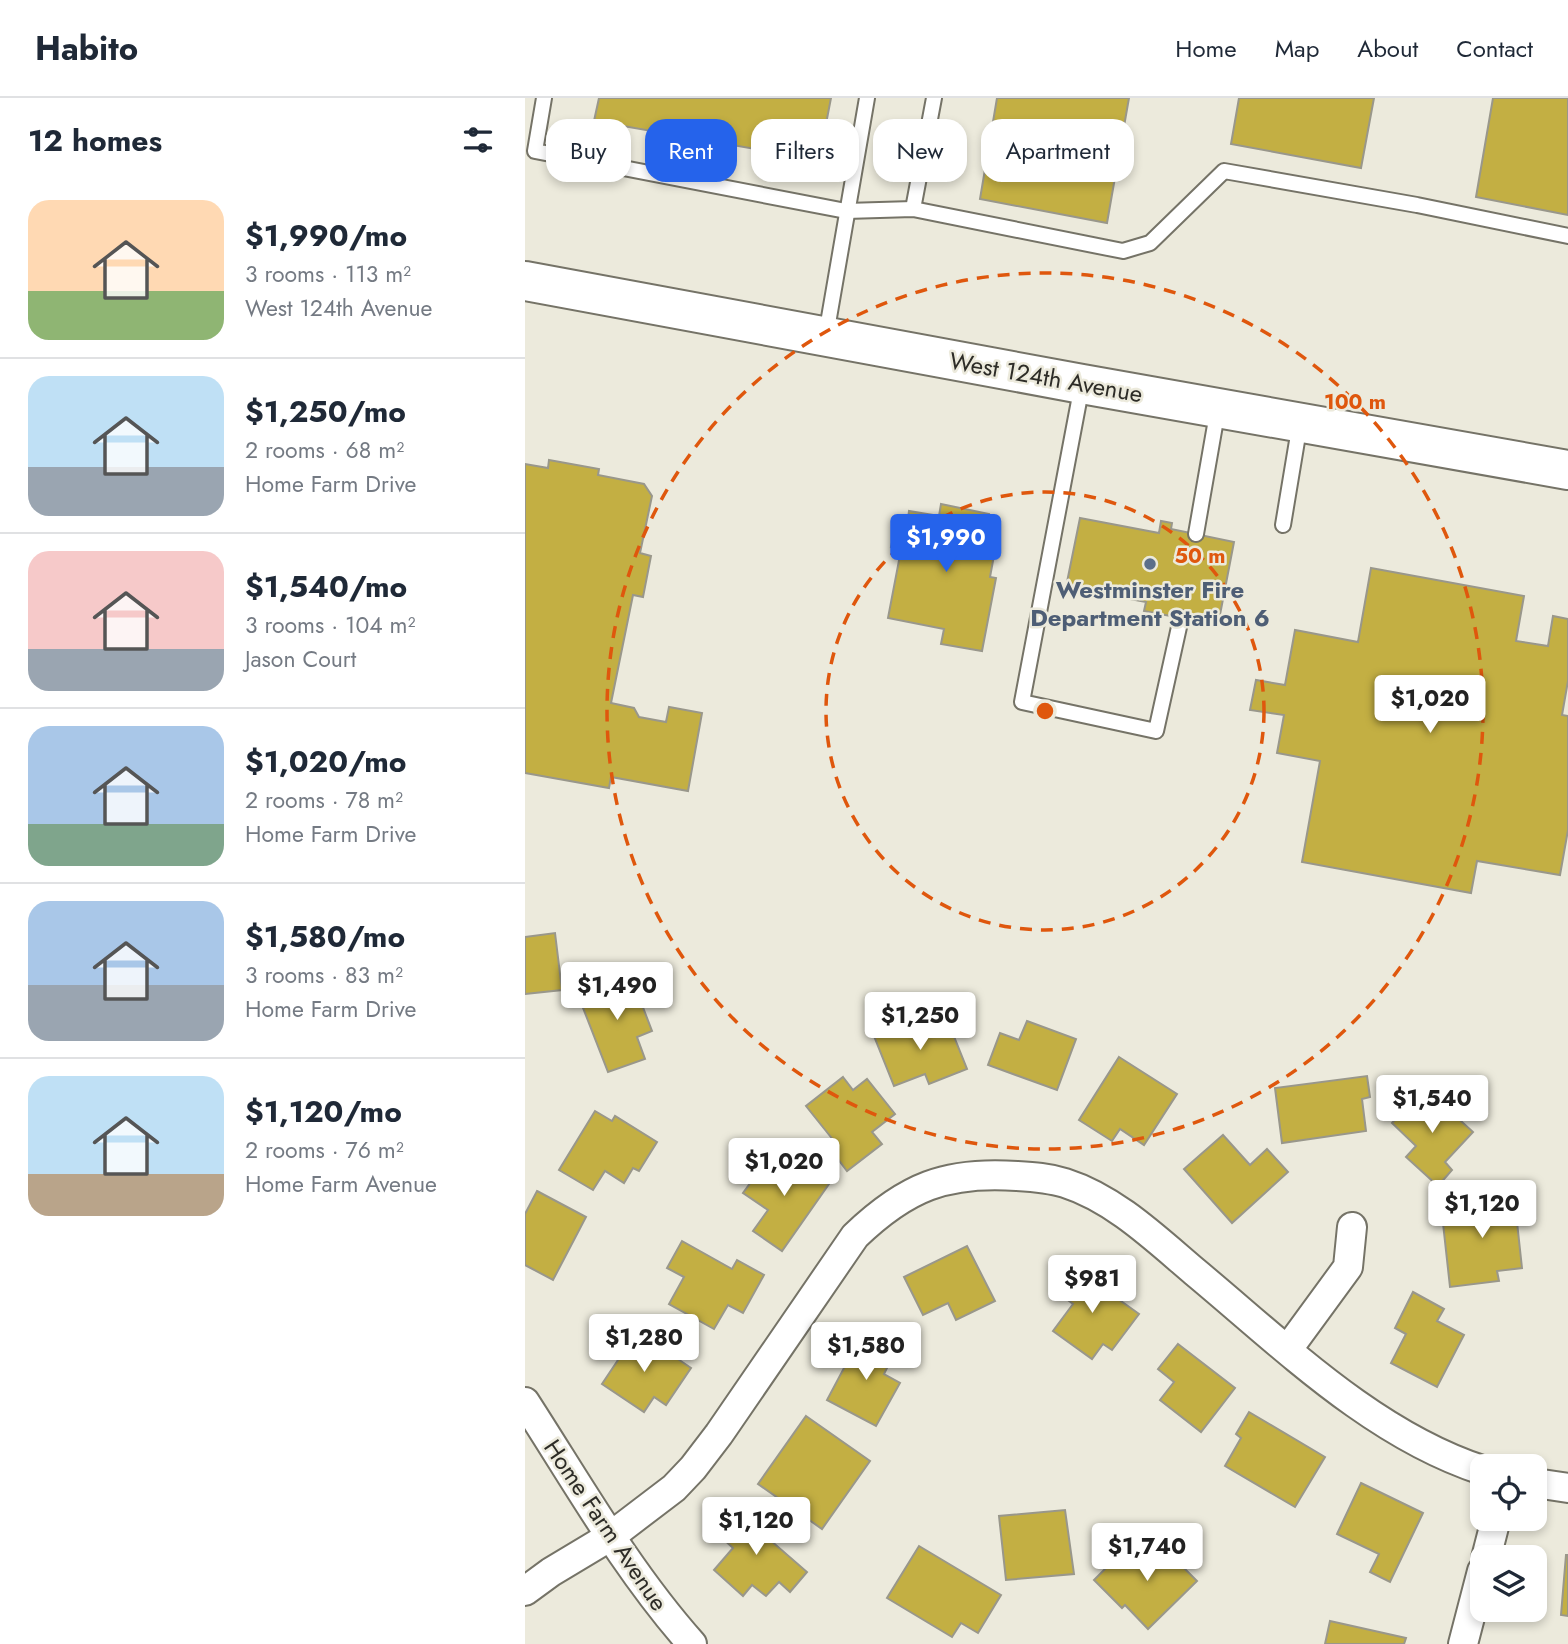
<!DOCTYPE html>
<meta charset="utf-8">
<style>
:root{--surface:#fff;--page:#f6f6f7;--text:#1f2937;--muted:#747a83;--line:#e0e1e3;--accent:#2563eb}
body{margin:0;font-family:Jost,sans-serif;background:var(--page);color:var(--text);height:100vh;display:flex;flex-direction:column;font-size:26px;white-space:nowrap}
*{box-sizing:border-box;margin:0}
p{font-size:23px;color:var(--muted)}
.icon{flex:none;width:38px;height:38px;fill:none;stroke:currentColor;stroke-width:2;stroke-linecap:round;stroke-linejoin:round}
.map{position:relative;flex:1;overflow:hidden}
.side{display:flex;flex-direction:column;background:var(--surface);width:525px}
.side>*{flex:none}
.guide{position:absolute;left:21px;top:21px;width:665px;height:63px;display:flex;gap:14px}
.tools{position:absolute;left:945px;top:1356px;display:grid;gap:14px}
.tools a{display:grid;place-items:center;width:77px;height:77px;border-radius:14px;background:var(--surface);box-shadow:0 4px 10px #0003;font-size:35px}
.price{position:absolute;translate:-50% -60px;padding:0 16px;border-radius:7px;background:#fff;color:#222;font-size:23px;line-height:46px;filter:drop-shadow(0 2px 4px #0008)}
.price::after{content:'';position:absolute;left:50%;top:42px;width:21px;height:16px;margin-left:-10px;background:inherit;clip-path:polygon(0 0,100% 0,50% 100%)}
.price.current{background:var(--accent);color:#fff}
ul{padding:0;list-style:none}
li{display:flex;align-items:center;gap:21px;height:175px;padding:0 28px}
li+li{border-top:2px solid var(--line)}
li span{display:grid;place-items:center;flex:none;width:196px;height:140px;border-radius:21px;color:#555}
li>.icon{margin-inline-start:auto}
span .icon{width:84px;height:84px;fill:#fffc;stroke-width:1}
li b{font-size:30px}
h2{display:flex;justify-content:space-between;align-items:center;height:84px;padding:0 28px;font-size:30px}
.pill{padding:0 24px;border-radius:21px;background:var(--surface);box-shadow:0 4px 10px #0003;font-size:24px;line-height:63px}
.pill.current{background:var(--accent);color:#fff}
header{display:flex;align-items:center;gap:42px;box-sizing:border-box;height:98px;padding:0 35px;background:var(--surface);border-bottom:2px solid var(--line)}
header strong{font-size:33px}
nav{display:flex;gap:38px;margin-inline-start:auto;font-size:24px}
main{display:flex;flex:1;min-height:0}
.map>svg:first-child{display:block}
.building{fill:#c3af43;stroke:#99978b;stroke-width:2}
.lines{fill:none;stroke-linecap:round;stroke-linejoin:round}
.lane-casing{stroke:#757367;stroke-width:18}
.street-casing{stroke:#757367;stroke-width:32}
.secondary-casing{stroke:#757367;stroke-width:42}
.lane{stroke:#fff;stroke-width:14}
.street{stroke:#fff;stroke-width:28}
.secondary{stroke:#fff;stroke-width:38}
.ring{fill:none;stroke:#df570d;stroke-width:3.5;stroke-dasharray:12 9}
.service-dot{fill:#5c6f8a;stroke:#eceadc;stroke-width:2.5}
.labels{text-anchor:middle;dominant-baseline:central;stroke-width:5;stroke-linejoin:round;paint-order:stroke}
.street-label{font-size:24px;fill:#2d2c27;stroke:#eceadc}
.service-label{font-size:24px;font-weight:bold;fill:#4e5e75;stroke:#eceadc}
.centre{fill:#df570d;stroke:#eceadc;stroke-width:3.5}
.ring-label{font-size:21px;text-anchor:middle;font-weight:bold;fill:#df570d;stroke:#eceadc;stroke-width:5;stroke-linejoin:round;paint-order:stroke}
</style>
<header>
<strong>Habito</strong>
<nav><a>Home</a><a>Map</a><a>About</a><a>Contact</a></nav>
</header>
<main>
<section class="side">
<h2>12 homes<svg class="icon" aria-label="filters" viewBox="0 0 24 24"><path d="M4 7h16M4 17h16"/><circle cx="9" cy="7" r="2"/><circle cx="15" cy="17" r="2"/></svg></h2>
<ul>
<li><span style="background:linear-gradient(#ffd9b3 65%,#8fb573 0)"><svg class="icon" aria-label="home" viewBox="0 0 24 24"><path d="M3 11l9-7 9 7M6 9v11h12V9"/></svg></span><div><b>$1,990/mo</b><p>3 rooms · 113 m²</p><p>West 124th Avenue</p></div></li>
<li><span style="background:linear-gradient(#bfe0f5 65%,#9aa5b1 0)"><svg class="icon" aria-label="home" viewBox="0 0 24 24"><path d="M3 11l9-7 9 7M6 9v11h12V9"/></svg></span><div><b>$1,250/mo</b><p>2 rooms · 68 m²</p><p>Home Farm Drive</p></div></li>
<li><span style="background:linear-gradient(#f6c9c9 70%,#9aa5b1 0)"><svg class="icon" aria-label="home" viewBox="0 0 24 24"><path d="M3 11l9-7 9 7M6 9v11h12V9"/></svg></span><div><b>$1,540/mo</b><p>3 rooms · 104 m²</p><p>Jason Court</p></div></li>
<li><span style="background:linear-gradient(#a9c7e8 70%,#7fa58c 0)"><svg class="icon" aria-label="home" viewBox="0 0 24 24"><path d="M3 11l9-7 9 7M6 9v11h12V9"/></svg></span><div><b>$1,020/mo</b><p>2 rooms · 78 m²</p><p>Home Farm Drive</p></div></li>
<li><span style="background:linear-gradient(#a9c7e8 60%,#9aa5b1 0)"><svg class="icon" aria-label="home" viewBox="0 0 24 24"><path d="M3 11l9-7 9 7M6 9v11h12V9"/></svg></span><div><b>$1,580/mo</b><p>3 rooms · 83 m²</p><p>Home Farm Drive</p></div></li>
<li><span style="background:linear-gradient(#bfe0f5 70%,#b9a48a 0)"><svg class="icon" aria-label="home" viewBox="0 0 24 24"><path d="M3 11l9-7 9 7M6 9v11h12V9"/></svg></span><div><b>$1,120/mo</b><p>2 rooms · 76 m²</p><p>Home Farm Avenue</p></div></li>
</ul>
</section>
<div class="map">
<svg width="1043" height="1546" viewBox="0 0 1043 1546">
<rect width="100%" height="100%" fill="#eceadc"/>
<g class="building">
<polygon points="74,0 306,0 294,62 69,23"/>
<polygon points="472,0 604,0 582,125 455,101"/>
<polygon points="714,0 849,0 836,70 706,46"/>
<polygon points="968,0 1043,0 1043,117 951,99"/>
<polygon points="24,362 74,371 73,377 119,386 127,398 115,455 126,458 118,499 108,497 86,605 109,610 114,619 141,624 144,609 177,615 163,693 86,679 84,690 0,675 0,366 23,370"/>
<polygon points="416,406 464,416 461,433 473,436 465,479 471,480 457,553 416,546 419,531 363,520 376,452 366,449 371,426 382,429 384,413 414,418"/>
<polygon points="555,420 634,435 636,423 647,425 646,431 709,444 693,527 619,513 621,504 541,489"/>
<polygon points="846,470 999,498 991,543 1023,548 1028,518 1043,521 1043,583 1037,617 1043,618 1043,732 1035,777 952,763 946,795 777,764 795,663 752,655 759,617 725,612 731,582 760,587 770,532 833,544"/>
<polygon points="30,835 37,892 0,896 0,839"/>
<polygon points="106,878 127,933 112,939 120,961 83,974 53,897"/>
<polygon points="402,917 408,932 424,926 442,971 404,986 400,976 369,988 349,938"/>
<polygon points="502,923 551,941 532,992 463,967 475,935 494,942"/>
<polygon points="594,959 652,996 619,1047 595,1031 587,1043 554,1022"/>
<polygon points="842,978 845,999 837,1001 841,1033 757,1045 750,990"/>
<polygon points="318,979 328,992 342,981 370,1016 347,1034 357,1046 322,1073 303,1048 309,1043 281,1008"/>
<polygon points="900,990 948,1034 920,1064 927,1072 913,1088 881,1059 891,1048 867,1025"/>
<polygon points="70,1013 87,1023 90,1018 132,1044 114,1073 108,1070 99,1085 80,1073 68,1092 34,1072"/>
<polygon points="698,1037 725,1067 742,1051 763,1074 707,1125 659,1071"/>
<polygon points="247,1055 264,1067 269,1061 304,1086 257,1153 228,1133 243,1112 218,1095"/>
<polygon points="12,1093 61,1119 28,1182 0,1167 0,1116"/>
<polygon points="971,1102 972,1108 1004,1104 1006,1122 992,1124 997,1170 972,1173 974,1183 925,1189 916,1107"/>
<polygon points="157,1143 207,1171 212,1162 239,1177 218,1215 203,1207 189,1231 144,1206 159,1179 142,1170"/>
<polygon points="442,1148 470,1203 431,1222 423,1205 398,1217 379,1179"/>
<polygon points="547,1168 614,1216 587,1252 578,1246 567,1261 528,1233 548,1206 530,1192"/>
<polygon points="888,1194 919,1211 912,1223 939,1237 912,1289 866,1265 881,1236 870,1230"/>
<polygon points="337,1236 370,1254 359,1276 375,1285 351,1328 302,1302"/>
<polygon points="89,1238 121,1259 131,1246 166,1270 141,1307 129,1299 119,1314 77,1286 93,1262 79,1253"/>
<polygon points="653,1246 710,1290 676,1334 635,1302 649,1284 633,1271"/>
<polygon points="724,1314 800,1359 770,1409 700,1368 716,1340 711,1336"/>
<polygon points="281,1318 345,1363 297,1431 233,1386"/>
<polygon points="836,1385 898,1415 865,1484 845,1474 854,1456 812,1436"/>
<polygon points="224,1406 246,1425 237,1435 282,1474 265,1494 254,1484 241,1498 227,1487 218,1498 189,1472 208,1450 196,1439"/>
<polygon points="540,1412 549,1476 481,1482 474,1418"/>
<polygon points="631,1442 672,1483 623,1531 600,1507 597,1510 569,1482 593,1458 604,1468"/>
<polygon points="394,1448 476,1497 453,1535 436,1525 427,1539 362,1500"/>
<polygon points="1041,1457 1043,1457 1043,1518 1036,1517"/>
<polygon points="805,1523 881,1540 879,1546 800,1546"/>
</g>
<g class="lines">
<defs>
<g id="lane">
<polyline points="19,0 10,53 321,113 388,111 598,153 625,145 699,73 892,107 1043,138"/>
<polyline points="388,111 409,0"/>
<polyline points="301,237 342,0"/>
<polyline points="557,287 497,604 631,633 656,520"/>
<polyline points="758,427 775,325"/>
<polyline points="671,436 693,310"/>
</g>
<g id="street">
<polyline points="763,1251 823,1169 827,1129"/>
<path d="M0,1304c53,82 102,169 167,242"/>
<polyline points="1010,1385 1043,1390"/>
<polyline points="961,1460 971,1421"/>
<path d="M0,1493l26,-19 60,-36 63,-48 19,-20 26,-34 136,-198c51,-49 91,-65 162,-60 16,1 32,2 48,7 50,16 91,56 130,89 88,73 177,162 287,198"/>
<polyline points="938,1546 957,1473"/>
</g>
<polyline id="secondary" points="0,183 557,286 1043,372"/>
</defs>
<use href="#lane" class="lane-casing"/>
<use href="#street" class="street-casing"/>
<use href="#secondary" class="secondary-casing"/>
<use href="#lane" class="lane"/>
<use href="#street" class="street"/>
<use href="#secondary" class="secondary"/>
</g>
<g class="ring">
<circle cx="520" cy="613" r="219"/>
<circle cx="520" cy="613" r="438"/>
</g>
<circle class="service-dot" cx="625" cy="466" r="7"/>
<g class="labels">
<g class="street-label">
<text transform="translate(521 279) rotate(10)">West 124th Avenue</text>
<text transform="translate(81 1427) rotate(56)">Home Farm Avenue</text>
</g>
<g class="service-label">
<text x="625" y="491">Westminster Fire<tspan x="625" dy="28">Department Station 6</tspan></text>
</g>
</g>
<circle cx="520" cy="613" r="10" class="centre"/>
<g class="ring-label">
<text x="830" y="311">100 m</text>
<text x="675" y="465">50 m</text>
</g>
</svg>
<div class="tools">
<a><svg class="icon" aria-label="locate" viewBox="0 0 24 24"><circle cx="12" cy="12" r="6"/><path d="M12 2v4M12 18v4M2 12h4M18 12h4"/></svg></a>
<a><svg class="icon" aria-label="layers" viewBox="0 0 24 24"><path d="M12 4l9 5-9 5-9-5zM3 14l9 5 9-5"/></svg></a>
</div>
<b class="price current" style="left:421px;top:476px">$1,990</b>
<b class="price" style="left:905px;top:637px">$1,020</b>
<b class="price" style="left:92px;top:924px">$1,490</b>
<b class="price" style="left:395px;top:954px">$1,250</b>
<b class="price" style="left:907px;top:1037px">$1,540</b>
<b class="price" style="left:259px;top:1100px">$1,020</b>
<b class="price" style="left:957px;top:1142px">$1,120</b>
<b class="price" style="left:567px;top:1217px">$981</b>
<b class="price" style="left:119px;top:1276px">$1,280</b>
<b class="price" style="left:341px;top:1284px">$1,580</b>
<b class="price" style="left:231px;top:1459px">$1,120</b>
<b class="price" style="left:622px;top:1485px">$1,740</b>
<div class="guide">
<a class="pill">Buy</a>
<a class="pill current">Rent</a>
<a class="pill">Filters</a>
<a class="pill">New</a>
<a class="pill">Apartment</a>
</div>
</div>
</main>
